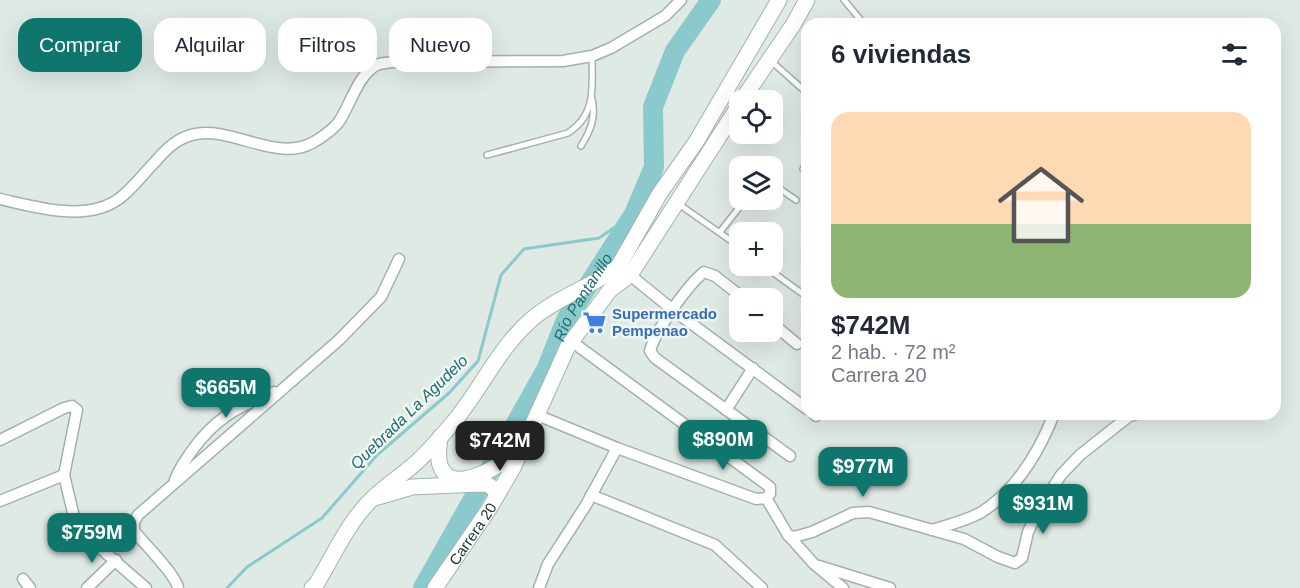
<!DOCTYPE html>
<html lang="es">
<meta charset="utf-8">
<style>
:root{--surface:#fff;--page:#f2f2f3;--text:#1f2937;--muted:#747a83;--line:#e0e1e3;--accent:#0f766e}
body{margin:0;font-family:Arial,sans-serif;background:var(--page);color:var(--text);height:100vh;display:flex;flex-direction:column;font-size:22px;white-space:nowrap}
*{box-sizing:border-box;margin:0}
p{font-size:20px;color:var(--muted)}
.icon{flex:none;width:33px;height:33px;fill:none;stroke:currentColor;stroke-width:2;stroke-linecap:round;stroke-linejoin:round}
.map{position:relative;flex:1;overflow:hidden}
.panel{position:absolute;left:801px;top:18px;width:480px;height:402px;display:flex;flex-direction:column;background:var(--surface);border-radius:18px;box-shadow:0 6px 24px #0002}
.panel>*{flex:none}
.guide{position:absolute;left:18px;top:18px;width:570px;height:54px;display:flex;gap:12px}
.buttons{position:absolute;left:729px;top:90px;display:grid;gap:12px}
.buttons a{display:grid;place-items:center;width:54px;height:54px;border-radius:12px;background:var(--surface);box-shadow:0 6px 24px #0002;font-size:30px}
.price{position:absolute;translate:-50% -51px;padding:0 14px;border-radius:12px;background:var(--accent);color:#fff;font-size:20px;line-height:39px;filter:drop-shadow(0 2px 3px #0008)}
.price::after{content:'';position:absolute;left:50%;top:36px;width:18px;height:14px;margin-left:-9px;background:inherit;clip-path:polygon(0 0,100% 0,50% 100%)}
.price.selected{background:#222;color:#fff}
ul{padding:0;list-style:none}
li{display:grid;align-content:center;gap:12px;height:318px;padding:0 30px}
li+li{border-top:2px solid var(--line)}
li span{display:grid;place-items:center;height:186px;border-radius:18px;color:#555}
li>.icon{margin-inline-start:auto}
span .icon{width:108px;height:108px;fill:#fffc;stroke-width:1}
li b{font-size:26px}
h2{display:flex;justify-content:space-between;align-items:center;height:72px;padding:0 30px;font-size:26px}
.pill{padding:0 21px;border-radius:18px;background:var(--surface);box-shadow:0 6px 24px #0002;font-size:21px;line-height:54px}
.pill.selected{background:var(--accent);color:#fff}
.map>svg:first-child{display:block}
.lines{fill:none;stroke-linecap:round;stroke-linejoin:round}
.stream{stroke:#8acacd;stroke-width:3}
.river{stroke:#8acacd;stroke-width:20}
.lane-casing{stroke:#a3b1aa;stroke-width:8}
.street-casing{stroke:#a3b1aa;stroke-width:13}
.secondary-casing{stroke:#9fb5ab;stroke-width:17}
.lane{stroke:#fff;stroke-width:5}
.street{stroke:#fff;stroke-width:10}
.secondary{stroke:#fff;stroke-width:15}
.labels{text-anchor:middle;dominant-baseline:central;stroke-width:5;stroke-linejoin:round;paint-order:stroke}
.shop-label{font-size:15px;font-weight:bold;fill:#366cbe;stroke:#f0f7f3;text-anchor:start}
.street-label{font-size:15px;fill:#213930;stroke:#f0f7f3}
.water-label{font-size:16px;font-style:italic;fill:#1f6d72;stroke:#f0f7f3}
</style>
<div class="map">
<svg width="1300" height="588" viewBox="0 0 1300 588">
<rect width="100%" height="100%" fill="#e0eae4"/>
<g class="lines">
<polyline class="stream" points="227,588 247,567 322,518 377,455 449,393 478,361 501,275 524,249 599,238 634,214"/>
<path class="river" id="s1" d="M423,588l123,-218 20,-50 68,-106 20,-47 -1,-60 22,-56 36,-51"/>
<defs>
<g id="lane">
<polyline points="844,0 864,24"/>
<polyline points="771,61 807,93"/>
<path d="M581,146c10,-16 15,-29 11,-47"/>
<path d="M487,155l81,-22c29,-19 24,-46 24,-77"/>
<polyline points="803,169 807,161"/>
<polyline points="772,187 780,189 796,200"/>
<polyline points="677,203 740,247"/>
<polyline points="720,232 745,200"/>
<polyline points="764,266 807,297"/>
</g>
<g id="street">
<path d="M0,199c36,8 87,24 120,-1 13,-10 24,-25 35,-36 11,-13 23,-25 41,-28 36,-7 81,28 116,9 8,-4 20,-13 26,-20 12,-16 20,-51 41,-59 4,-1 9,-1 13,-2l171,-1 29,-5 19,-8 54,-32 16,-16"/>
<polyline points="630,275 673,310 807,409"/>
<path d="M743,298l-28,-22 -11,-4c-17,14 -49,59 -54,79l5,7 135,98"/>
<polyline points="772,323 797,344"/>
<polyline points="726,410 753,368"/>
<polyline points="814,414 816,416"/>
<polyline points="537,415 617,448 756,499 766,498 770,494 770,487 571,341"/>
<polyline points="0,440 64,408 72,406 77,410 64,475 74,517 93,542 146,588"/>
<path d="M175,480c3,-10 10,-19 16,-28 23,-33 46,-45 83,-60"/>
<polyline points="591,495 715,545 762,588"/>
<polyline points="766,498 788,535 814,564 843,588"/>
<polyline points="0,501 64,475"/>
<path d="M932,530c16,-5 33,-9 48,-17 36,-22 59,-61 74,-99"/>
<polyline points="788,535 794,537 812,532 853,513 869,512 964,539 998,557 1015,563 1022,558 1028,532 1039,509 1061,475 1080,455 1128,417 1136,414"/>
<polyline points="819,566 890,588"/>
<polyline points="23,579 30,588"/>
<polyline points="87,588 116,560"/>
<path d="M178,588c-1,-12 -35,-46 -44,-57v-9l4,-7 201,-175 42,-43 18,-38"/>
<polyline points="539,588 548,564 586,505 617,448"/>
</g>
<g id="secondary">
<polyline points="742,100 793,25 807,0"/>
<polyline points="615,276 618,267 660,193 696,142 779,0"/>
<path d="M440,437c-1,9 -3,20 0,28 11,34 65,-2 79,-15"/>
<path d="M378,497l34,-10 67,-3c10,0 14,2 18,11"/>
<path d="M312,588l5,-5c17,-28 31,-61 55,-84 12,-12 26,-21 39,-32 15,-12 28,-28 41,-43 28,-33 47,-77 80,-105 26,-22 59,-32 86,-52"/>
<path id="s2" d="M435,588l54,-79 24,-41 55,-122 42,-56 20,-15 110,-171"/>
</g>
</defs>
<use href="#lane" class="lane-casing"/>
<use href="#street" class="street-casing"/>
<use href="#secondary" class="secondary-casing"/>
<use href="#lane" class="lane"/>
<use href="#street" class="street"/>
<use href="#secondary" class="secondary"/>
</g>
<defs>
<symbol id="supermarket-bare" viewBox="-9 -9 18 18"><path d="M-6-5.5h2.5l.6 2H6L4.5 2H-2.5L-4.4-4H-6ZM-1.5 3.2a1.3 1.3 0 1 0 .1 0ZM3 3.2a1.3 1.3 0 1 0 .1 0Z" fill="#3f7fe0" stroke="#f0f7f3" stroke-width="2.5" paint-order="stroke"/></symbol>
</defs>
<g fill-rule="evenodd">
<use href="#supermarket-bare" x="578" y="306" width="33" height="33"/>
</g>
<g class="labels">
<g class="shop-label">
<text x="612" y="313">Supermercado<tspan x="612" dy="17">Pempenao</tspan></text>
</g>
<g class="street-label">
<text stroke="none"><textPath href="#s2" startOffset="66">Carrera 20</textPath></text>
</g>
<g class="water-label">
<text stroke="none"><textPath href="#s1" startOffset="332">Río Pantanillo</textPath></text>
<text transform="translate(409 412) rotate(-44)">Quebrada La Agudelo</text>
</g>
</g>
</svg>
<div class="buttons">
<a><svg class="icon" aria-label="locate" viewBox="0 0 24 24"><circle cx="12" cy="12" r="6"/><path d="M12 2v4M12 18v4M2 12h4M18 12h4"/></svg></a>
<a><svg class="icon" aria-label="layers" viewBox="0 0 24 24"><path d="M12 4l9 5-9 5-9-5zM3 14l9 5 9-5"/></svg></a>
<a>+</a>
<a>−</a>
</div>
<b class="price" style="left:226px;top:419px">$665M</b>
<b class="price" style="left:723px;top:471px">$890M</b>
<b class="price selected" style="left:500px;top:472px">$742M</b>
<b class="price" style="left:863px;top:498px">$977M</b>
<b class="price" style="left:1043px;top:535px">$931M</b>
<b class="price" style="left:92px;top:564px">$759M</b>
<div class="guide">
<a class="pill selected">Comprar</a>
<a class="pill">Alquilar</a>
<a class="pill">Filtros</a>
<a class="pill">Nuevo</a>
</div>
<section class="panel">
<h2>6 viviendas<svg class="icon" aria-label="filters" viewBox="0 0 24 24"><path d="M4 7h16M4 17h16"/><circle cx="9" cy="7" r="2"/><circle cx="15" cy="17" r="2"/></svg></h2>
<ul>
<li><span style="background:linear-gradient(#ffd9b3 60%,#8fb573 0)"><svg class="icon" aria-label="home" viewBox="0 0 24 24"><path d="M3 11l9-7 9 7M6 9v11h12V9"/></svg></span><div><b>$742M</b><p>2 hab. · 72 m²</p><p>Carrera 20</p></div></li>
</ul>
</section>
</div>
